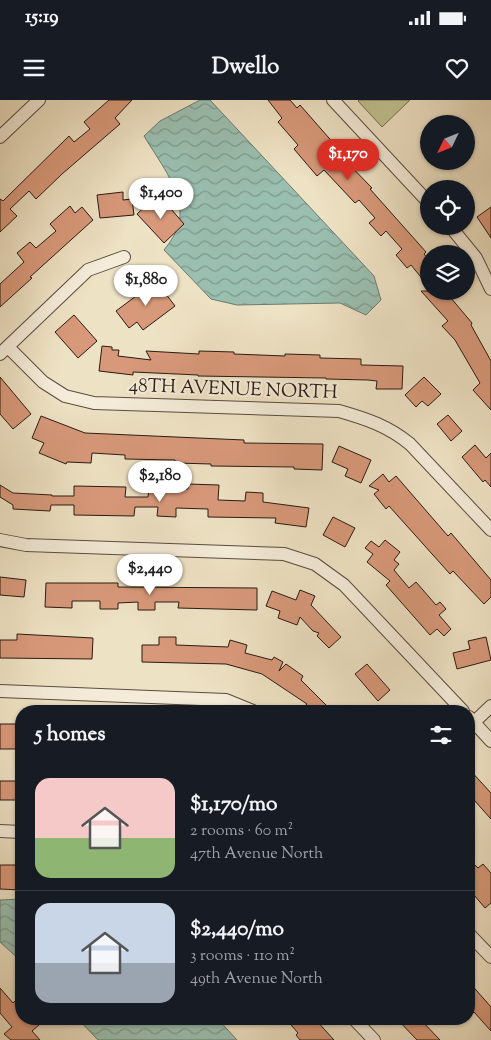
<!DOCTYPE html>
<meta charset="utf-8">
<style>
:root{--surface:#171b24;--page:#20242c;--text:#f1f3f6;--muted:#9ea1a6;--line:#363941;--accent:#d93025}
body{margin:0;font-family:"Sorts Mill Goudy",serif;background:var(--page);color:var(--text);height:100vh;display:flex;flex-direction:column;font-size:19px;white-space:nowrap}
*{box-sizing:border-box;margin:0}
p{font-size:16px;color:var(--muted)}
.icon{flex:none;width:28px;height:28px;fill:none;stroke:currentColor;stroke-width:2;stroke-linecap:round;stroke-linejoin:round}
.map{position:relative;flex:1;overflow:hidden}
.side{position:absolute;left:15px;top:605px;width:460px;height:320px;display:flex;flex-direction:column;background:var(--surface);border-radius:20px;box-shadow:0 1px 4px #0004}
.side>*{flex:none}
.needle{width:32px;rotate:227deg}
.buttons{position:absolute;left:420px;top:15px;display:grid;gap:10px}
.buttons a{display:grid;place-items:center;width:55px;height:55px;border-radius:50%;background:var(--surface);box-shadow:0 1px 4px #0004;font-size:25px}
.price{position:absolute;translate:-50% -42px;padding:0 11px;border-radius:18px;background:#fff;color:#222;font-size:16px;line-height:32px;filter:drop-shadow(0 1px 2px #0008)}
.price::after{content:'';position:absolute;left:50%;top:30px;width:15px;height:11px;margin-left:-8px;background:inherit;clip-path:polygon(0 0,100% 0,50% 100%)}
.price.current{background:var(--accent);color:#fff}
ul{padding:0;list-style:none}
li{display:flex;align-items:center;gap:15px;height:125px;padding:0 20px}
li+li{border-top:1px solid var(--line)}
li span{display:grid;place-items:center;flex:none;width:140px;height:100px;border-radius:15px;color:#555}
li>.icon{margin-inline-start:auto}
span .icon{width:60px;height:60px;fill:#fffc;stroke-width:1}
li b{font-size:21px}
h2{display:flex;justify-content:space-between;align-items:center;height:60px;padding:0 20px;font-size:21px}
.status{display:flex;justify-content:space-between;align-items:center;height:35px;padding:0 25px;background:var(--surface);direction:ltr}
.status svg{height:14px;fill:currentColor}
header{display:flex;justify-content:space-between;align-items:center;height:65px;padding:0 20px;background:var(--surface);font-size:22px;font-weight:800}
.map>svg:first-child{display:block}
.grass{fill:#c0c18f;stroke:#746e52}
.water{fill:url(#water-waves);stroke:#6d7c71}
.building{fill:#d8997a;stroke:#291a14}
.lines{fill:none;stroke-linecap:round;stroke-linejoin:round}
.minor-casing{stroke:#5a4c40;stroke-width:14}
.minor{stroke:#f4ecd9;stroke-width:12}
.labels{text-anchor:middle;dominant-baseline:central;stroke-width:4;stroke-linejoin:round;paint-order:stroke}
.street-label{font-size:19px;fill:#291a14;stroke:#f4ecd9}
</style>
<div class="status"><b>15:19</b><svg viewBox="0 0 49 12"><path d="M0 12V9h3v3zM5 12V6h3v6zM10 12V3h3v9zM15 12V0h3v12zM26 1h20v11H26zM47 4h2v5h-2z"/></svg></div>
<header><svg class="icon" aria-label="menu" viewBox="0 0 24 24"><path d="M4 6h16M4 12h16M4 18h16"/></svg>Dwello<svg class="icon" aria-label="heart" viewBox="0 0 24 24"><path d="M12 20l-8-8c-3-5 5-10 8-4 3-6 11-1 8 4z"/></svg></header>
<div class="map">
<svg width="491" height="940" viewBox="0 0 491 940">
<defs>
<pattern id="water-waves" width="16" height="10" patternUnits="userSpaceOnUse" patternTransform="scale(1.25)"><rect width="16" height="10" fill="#9abeaf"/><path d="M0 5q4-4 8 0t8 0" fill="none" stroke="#7e9a8d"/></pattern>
</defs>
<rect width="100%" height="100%" fill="#eee2c4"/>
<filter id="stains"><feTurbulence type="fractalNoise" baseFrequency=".004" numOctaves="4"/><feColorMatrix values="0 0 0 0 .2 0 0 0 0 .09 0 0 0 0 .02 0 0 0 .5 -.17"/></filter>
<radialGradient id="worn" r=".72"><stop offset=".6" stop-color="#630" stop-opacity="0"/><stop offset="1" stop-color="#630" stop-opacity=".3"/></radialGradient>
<polygon class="grass" points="359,0 410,0 382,27 358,1"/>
<g class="water">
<path d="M200,0h10l164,176 7,24 -15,15 -26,-12 -103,2 -26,-6 -47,-49c8,-10 16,-22 16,-35 1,-27 -23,-57 -36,-79l16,-15z"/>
<polygon points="21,799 21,861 0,842 0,800"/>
<polygon points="78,919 218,919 237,940 98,940"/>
</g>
<g class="building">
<polygon points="109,0 132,0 115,18 120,24 62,74 36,99 29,91 10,109 17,116 0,132 0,99 3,101 69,36 74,42 90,29 84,22"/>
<polygon points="268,0 290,0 297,8 300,5 343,54 341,56 372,88 370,89 426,152 424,154 429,160 429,187 411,165 407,168 396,155 402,149 386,131 381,136 369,123 375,118 359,100 355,103 324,70 317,76 294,49 298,45 278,22 282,18"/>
<polygon points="123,92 123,100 132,99 134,115 100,118 97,95"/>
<polygon points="151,101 158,109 165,102 184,124 164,143 137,114"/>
<polygon points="70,106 75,113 82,107 93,120 30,177 32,178 0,207 0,184 24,162 17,153 30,142 36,148 56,131 50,124"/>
<polygon points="491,107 491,138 477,117"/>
<polygon points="156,181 175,206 143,230 137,222 129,228 116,211"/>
<polygon points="421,191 445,191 472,223 471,225 491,261 491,310 473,290 480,283 455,240 442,226 448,221"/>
<polygon points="74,215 97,241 78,258 55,232"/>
<polygon points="102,246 112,247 112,250 119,250 118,256 151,260 146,251 199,254 199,251 234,252 234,254 285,256 285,254 320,255 320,258 361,259 361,265 403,266 402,289 376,289 377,281 368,280 326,279 326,278 198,276 198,275 133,272 133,275 99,271"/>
<polygon points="0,277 31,314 13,329 0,314"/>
<polygon points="424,277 441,294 428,306 422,301 416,307 405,295"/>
<polygon points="448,315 462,331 451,341 437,324"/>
<polygon points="41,316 85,333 244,340 244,343 323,344 322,370 294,369 294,367 211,366 211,364 175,363 175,360 125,359 125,355 92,353 91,363 67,362 66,364 39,353 44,343 32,338"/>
<polygon points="475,345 486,358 491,353 491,387 485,380 483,382 462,357"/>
<polygon points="339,346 371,360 361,383 345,376 348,369 332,362"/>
<polygon points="383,374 389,382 396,376 448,436 451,433 491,480 491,497 484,504 453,471 450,474 389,406 386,409 374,394 379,390 369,386"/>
<polygon points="188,384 219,385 218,400 245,401 246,392 263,393 263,402 309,408 306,427 275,423 276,418 208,417 208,409 176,408 176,417 157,416 158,407 135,407 134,416 74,415 74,405 51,405 50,411 13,409 13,405 0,397 0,385 13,393 52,395 52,396 74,396 74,386 126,387 125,397 148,397 149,389 188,389"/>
<polygon points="333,417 355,428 345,447 323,435"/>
<polygon points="385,440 400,452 394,460 399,464 394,470 409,488 416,482 436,505 440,502 446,509 439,515 451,529 444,536 437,529 430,535 386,485 390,481 367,462 373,454 365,448 371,441 379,447"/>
<polygon points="0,477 26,480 24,497 0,495"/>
<polygon points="46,483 118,483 118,487 257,488 257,510 178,508 179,502 155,502 155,510 138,510 138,502 118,503 118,509 100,509 100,501 72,501 72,508 45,507"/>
<polygon points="300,490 315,496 311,505 341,537 329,548 317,536 319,533 313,531 300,517 297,525 278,518 280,511 266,506 272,491 296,500"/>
<polygon points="17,534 93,538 92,559 0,558 0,540 17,540"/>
<polygon points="159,537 176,537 176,545 228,547 230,540 247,545 245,553 272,560 274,557 283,562 279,571 286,564 303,576 301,580 332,611 299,611 307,604 262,574 226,564 142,562 142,545 159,545"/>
<polygon points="486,537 491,560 457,569 453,553 470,549 468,541"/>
<polygon points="367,564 390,590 378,601 355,574"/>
<rect x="0" y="624" width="21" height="25"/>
<polygon points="469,669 491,693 491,719 474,700 469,704"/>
<rect x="0" y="681" width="21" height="19"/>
<polygon points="469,759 478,768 483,764 491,773 491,803 485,808 469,789"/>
<polygon points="0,765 21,765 21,790 0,789"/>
<polygon points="469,882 491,907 491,931 474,912 469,916"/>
<polygon points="0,888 13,903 16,900 21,906 21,919 33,919 39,925 32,931 40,940 11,940 4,934 12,927 0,913"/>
<polygon points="286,919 315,919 334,940 300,940 296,935 298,933"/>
<polygon points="397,919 420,919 440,940 417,940"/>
</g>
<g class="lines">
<defs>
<g id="minor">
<polyline points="333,0 429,103"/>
<polyline points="0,37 39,0"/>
<polyline points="450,126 476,158 491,189"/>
<path d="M8,247l35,35 22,14 29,7 245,8c28,8 49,15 71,33l81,86"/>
<polyline points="0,254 88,170 124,157"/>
<polyline points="0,440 26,445 284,454 315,464 344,485 463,611"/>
<polyline points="0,591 226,600 253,611"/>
<polyline points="469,617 491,641"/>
<polyline points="469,627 491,606"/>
<polyline points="0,731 21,732"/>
<polyline points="469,834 491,857"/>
<polyline points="354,919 374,940"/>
</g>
</defs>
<use href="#minor" class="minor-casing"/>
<use href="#minor" class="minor"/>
</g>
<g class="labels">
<g class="street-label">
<text transform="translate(233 290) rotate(2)">48TH AVENUE NORTH</text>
</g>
</g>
<rect width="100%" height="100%" filter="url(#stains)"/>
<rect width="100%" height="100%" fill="url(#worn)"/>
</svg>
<div class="buttons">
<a><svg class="needle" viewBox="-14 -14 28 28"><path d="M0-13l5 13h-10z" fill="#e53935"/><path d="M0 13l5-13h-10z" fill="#9ea1a6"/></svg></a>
<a><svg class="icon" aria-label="locate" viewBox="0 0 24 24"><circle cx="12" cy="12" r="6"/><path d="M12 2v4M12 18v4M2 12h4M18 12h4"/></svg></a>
<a><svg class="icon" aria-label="layers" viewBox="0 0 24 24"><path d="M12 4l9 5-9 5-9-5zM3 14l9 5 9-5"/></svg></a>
</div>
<b class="price current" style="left:348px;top:81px">$1,170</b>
<b class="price" style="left:161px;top:120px">$1,400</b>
<b class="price" style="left:146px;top:207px">$1,880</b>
<b class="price" style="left:160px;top:403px">$2,180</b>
<b class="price" style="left:150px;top:496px">$2,440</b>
<section class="side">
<h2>5 homes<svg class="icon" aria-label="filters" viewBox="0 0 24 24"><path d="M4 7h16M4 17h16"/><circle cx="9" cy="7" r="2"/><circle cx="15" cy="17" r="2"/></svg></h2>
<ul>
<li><span style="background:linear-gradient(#f6c9c9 60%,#8fb573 0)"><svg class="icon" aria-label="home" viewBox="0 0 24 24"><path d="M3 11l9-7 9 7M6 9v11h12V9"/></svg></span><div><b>$1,170/mo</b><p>2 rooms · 60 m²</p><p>47th Avenue North</p></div></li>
<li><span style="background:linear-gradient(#c9d6e8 60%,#9aa5b1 0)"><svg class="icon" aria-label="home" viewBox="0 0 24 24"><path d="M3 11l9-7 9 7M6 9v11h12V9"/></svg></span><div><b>$2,440/mo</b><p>3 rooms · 110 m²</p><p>49th Avenue North</p></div></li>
</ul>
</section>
</div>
